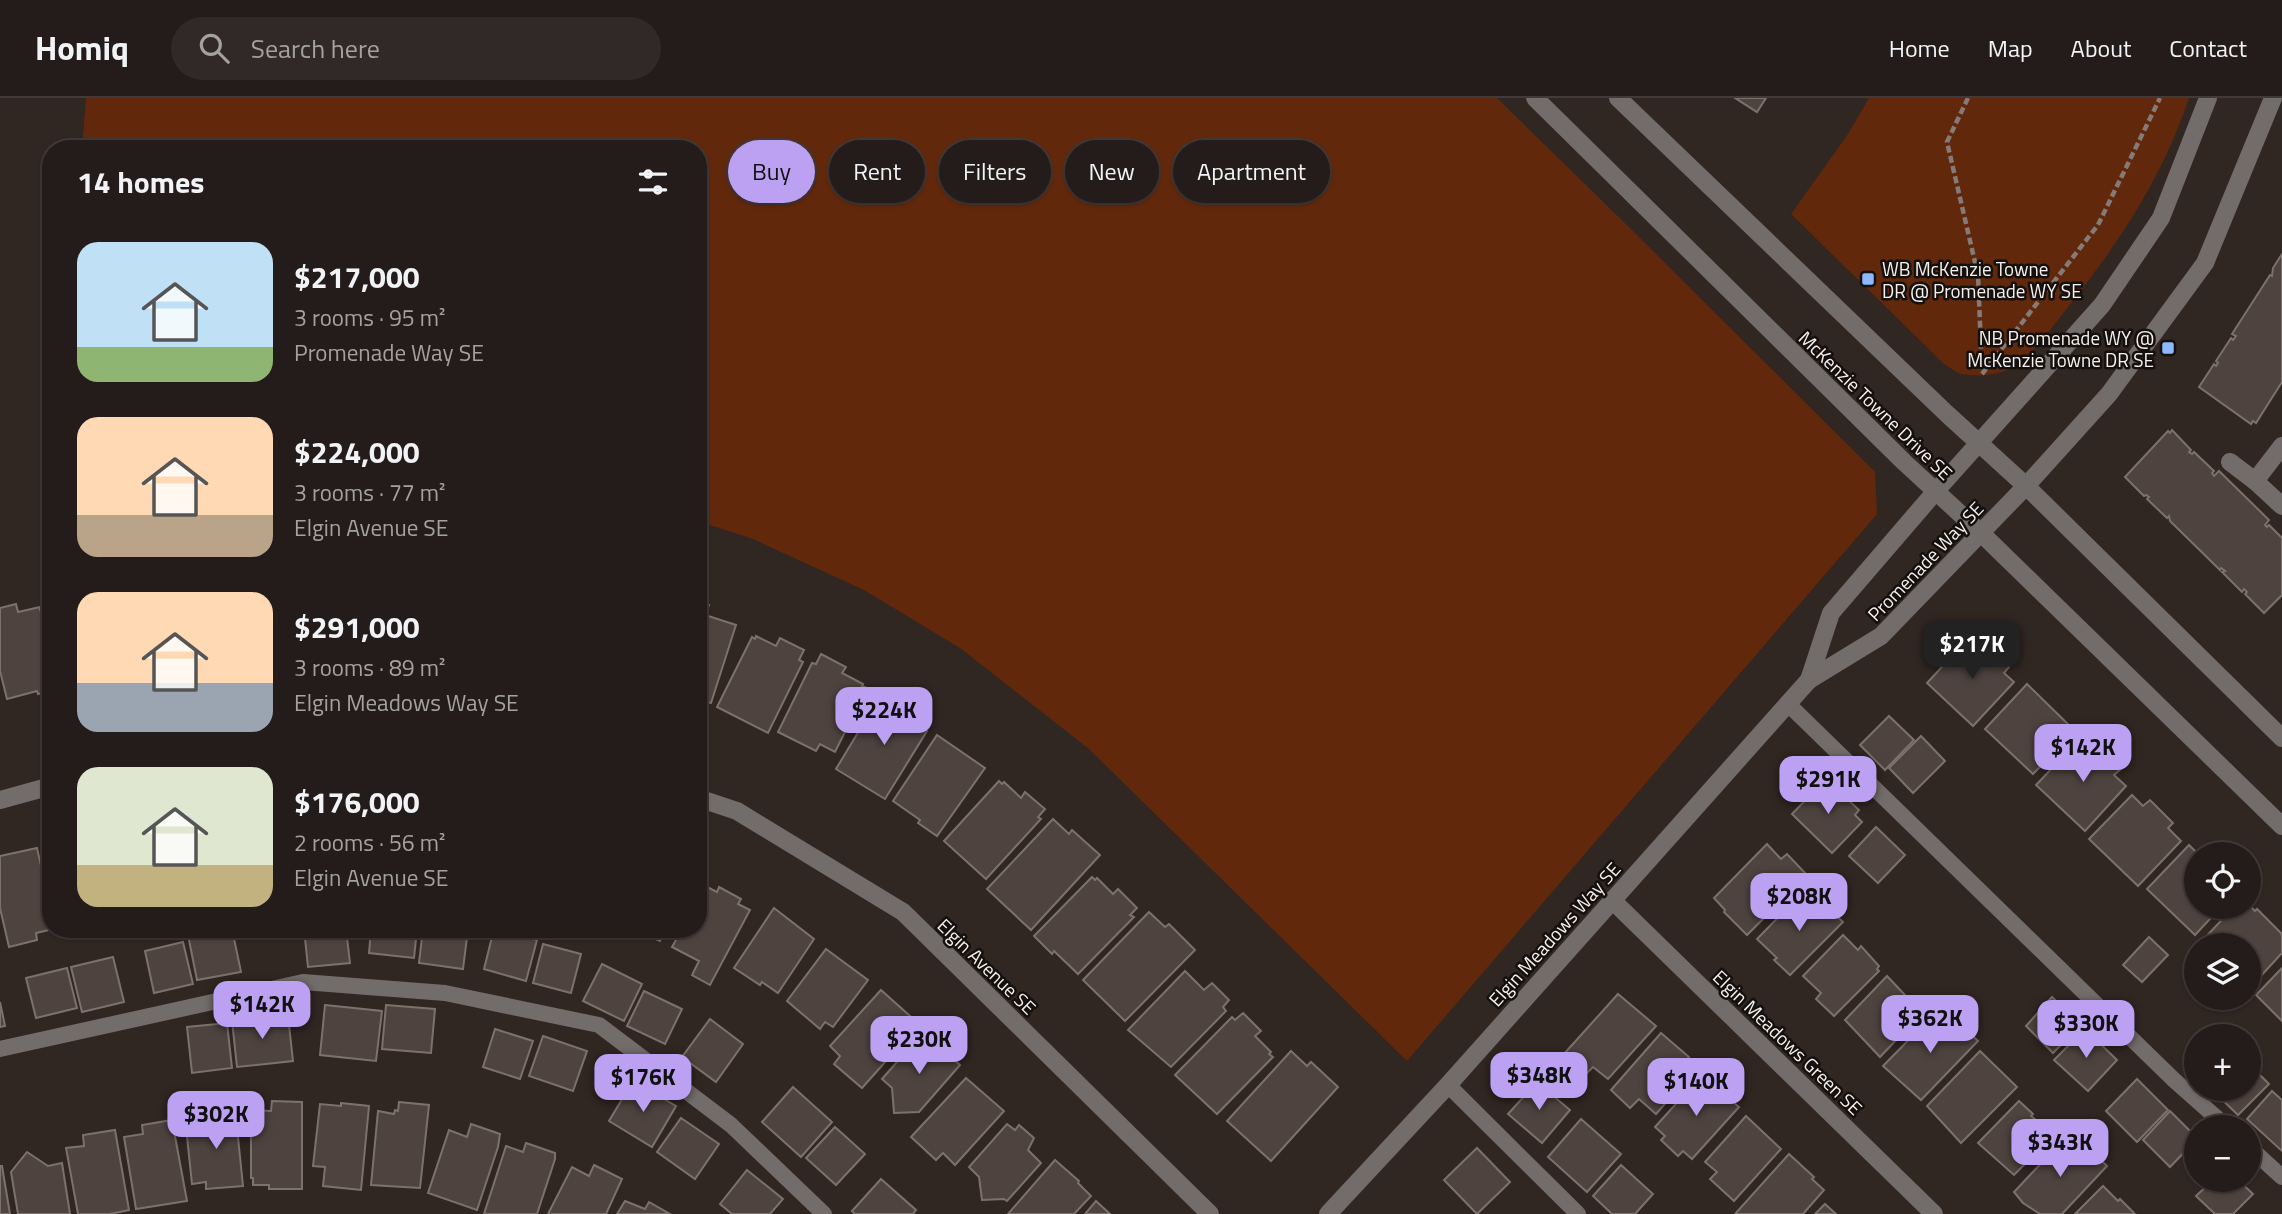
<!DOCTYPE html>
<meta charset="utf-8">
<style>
:root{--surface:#241c1a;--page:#302927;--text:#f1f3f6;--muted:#a3a1a2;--line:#413a39;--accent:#bca0f2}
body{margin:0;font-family:"Titillium Web",sans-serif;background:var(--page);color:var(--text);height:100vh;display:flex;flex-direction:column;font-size:26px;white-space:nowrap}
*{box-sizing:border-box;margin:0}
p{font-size:23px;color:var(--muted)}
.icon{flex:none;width:38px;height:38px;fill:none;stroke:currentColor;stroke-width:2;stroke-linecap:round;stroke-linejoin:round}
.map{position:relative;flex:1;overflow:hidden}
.panel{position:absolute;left:42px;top:42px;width:665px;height:798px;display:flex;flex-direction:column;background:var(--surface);border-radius:28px;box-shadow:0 2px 5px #0004,0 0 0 2px var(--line)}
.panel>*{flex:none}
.top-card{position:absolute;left:728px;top:42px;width:665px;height:63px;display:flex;gap:14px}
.controls{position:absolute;left:2184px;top:744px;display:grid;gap:14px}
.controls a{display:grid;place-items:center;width:77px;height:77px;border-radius:50%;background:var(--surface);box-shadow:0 2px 5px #0004,0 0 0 2px var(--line);font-size:35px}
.price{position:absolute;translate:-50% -60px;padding:0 16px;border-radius:14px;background:var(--accent);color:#111;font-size:23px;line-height:46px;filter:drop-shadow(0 2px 4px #0008)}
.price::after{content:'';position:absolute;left:50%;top:42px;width:21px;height:16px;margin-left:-10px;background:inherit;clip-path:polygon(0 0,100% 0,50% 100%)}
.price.selected{background:#222;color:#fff}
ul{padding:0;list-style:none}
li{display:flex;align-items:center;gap:21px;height:175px;padding:0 35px}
li span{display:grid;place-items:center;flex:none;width:196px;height:140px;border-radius:21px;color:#555}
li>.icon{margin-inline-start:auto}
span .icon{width:84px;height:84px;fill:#fffc;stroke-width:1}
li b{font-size:30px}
h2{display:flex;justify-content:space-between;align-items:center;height:84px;padding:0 35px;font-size:30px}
.tag{padding:0 24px;border-radius:32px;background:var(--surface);box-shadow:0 2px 5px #0004,0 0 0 2px var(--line);font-size:24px;line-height:63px}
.tag.selected{background:var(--accent);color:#111}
header{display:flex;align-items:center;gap:42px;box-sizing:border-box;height:98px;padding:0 35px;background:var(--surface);border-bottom:2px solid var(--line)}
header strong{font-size:33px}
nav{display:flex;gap:38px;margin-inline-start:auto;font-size:24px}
.search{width:490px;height:63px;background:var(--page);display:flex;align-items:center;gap:18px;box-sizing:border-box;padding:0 24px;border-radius:38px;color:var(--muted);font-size:26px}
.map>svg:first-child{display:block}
.green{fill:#62280c}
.building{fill:#4e433f;stroke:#7d716c;stroke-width:2}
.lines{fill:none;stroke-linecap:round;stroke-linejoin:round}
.path{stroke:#847b78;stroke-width:4.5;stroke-dasharray:7 3.5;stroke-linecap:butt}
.service{stroke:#726c6a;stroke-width:16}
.minor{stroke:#726c6a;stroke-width:18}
.tertiary{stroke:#726c6a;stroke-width:18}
.poi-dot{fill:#8eb8fd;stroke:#14100e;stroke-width:2.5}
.labels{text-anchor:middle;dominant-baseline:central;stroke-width:5;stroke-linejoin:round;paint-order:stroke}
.poi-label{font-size:19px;fill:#f6efed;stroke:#14100e;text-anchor:start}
.street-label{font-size:19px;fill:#f6efed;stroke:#14100e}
</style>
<header>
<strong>Homiq</strong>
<div class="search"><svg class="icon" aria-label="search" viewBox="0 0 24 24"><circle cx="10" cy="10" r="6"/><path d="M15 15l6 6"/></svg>Search here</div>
<nav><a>Home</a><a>Map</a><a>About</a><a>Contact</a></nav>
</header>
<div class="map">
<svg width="2282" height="1116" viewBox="0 0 2282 1116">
<rect width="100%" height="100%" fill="#302622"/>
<g class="green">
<polygon points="86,0 1497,0 1634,134 1875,374 1877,416 1407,963 1089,651 960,550 864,492 753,441 698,423 698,51 82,51"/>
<path d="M1869,0h320c-27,81 -71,146 -124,213 -14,17 -32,43 -50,55 -13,9 -37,11 -53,8 -6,-1 -12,-7 -18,-10l-153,-150 57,-80z"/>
</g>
<g class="building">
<polygon points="1735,0 1766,0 1757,14"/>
<polygon points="2282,156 2282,284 2256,325 2253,323 2251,326 2199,289 2214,266 2216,268 2218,265 2216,263 2231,240 2233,242 2236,238 2232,236 2270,177 2272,178 2273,170"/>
<polygon points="2172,332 2191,352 2189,354 2192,356 2194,354 2214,373 2212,375 2214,378 2219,373 2269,422 2265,427 2267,429 2269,427 2282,440 2282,497 2264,515 2245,496 2247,494 2244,491 2242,494 2222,474 2225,473 2221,470 2220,472 2170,423 2169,418 2167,420 2147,401 2149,399 2146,397 2144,398 2125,379 2168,333 2170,335"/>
<polygon points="698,503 709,507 705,517 736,527 711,605 698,601"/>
<polygon points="16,506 18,514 40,509 40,512 45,511 51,537 51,593 38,596 37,593 7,601 0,573 0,510"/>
<polygon points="756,538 776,548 780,540 804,552 799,562 803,564 768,635 717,609 752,539 755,541"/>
<polygon points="1969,540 1979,550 1984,545 2009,569 2004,575 2014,584 1973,628 1927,585"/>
<polygon points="821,556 846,569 842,575 863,586 862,588 867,590 835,654 820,646 816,653 778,634 812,565 816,566"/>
<polygon points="2027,586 2075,633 2033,676 1985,631"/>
<polygon points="877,603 881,605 882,603 901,615 906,607 930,622 924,631 927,633 885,701 836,671"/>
<polygon points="1889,618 1914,642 1885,672 1860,647"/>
<polygon points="937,637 985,670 937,738 918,725 920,722 893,703"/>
<polygon points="1921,638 1945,663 1913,695 1889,670"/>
<polygon points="2078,643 2089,654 2096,647 2121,671 2114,677 2126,688 2085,733 2036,687"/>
<polygon points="1826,681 1859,712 1855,717 1862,724 1832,755 1792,716"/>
<polygon points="999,683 1002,686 1004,684 1021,700 1025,694 1045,711 1038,719 1041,721 986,781 944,743"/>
<polygon points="2132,697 2143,708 2150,702 2173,725 2168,730 2181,743 2138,788 2089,741"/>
<polygon points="1053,721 1069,736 1072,732 1100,757 1031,832 987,791"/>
<polygon points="1876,729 1905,757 1878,785 1849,758"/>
<polygon points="1767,746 1781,761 1787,756 1807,777 1747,837 1724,814 1725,812 1714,800"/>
<polygon points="2189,747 2198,756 2196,808 2222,808 2195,837 2147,791"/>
<polygon points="37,750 51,812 51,831 53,831 36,835 37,842 9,849 0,810 0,758"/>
<polygon points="51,754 51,777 45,755"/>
<polygon points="1092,779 1095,782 1097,780 1113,796 1118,791 1137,810 1130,817 1134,819 1078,876 1054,853 1052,856 1034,838"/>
<polygon points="705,788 717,794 719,789 741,801 738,806 750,812 710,887 692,877 699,863 672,849 682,831 698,831 698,800"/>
<polygon points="1799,798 1814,813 1823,805 1843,824 1790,877 1774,862 1777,860 1757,841"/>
<polygon points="2249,807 2255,813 2257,811 2281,835 2282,839 2282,855 2249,891 2249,847 2198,847 2235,808"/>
<polygon points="774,810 814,841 778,895 762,884 760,887 734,870"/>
<polygon points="1149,814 1165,829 1169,826 1195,852 1125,923 1083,882"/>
<polygon points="64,831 85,831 65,836"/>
<polygon points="215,831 232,831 241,874 197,882 188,837"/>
<polygon points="304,831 346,831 350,865 308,869"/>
<polygon points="371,831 417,831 414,860 369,855"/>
<polygon points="423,831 468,831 463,871 419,865"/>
<polygon points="494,831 537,842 526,883 484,871"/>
<polygon points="633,831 665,831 660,843"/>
<polygon points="1843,837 1858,852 1861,848 1879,868 1877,871 1879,873 1834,918 1816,901 1821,895 1803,878"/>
<polygon points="2149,839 2168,857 2142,884 2123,867"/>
<polygon points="183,844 193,886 154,895 145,853"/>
<polygon points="543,846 581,856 571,895 533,885"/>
<polygon points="826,851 868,882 833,929 825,924 820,931 787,903"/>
<polygon points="113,859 124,904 82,914 71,869"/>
<polygon points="602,866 642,886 624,923 583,903"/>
<polygon points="67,870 77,910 36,920 26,880"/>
<polygon points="2282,870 2282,923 2256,897"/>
<polygon points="1185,873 1204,892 1212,885 1229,902 1223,909 1226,913 1171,969 1128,932"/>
<polygon points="1887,878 1922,915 1880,959 1845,922"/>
<polygon points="881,892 919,926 862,990 834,966 840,958 830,948"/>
<polygon points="644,893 682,911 665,946 627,928"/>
<polygon points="1618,896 1656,928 1608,981 1593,969 1585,977 1563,957"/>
<polygon points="2052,899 2081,927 2053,955 2026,928"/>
<polygon points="0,904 5,928 0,929"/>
<polygon points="325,907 382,913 376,963 320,957"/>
<polygon points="386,907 435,911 431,955 382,951"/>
<polygon points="1243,915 1261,933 1255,938 1271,954 1269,956 1273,959 1217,1016 1175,977 1232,919 1235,922"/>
<polygon points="1935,915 1948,929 1956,921 1978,943 1921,1002 1883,968"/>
<polygon points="288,918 293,963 237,969 232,923"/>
<polygon points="710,921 743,946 716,984 682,959"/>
<polygon points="227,925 232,970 192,975 187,929"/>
<polygon points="495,931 533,943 520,981 483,969"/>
<polygon points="2085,931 2117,962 2088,993 2054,962"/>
<polygon points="1661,935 1689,959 1683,965 1693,974 1656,1016 1639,1001 1630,1010 1611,992"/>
<polygon points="543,938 587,953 573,993 529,978"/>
<polygon points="919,939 930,948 933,943 960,967 919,1014 894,1015 892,990 882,981"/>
<polygon points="1291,953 1307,968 1311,964 1338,989 1271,1063 1227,1023"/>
<polygon points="1980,953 2017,989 1961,1045 1927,1008"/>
<polygon points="2249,966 2269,986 2238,1017 2213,993 2216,990 2249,990"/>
<polygon points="1702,977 1739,1009 1692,1061 1683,1053 1678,1058 1661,1042 1665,1038 1655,1029"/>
<polygon points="966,980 1004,1013 955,1067 943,1055 936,1062 911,1039"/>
<polygon points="2137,981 2168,1012 2137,1044 2106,1013"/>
<polygon points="633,983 676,1008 652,1049 609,1023"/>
<polygon points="1537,984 1570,1012 1542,1045 1508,1016"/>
<polygon points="793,989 832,1024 801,1059 762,1024"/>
<polygon points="2272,993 2282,1002 2282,1053 2247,1021"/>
<polygon points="272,1003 302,1004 302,1091 269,1091 269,1087 253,1087 253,1080 251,1080 251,1012 271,1013"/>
<polygon points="2019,1003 2033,1016 2031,1018 2054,1037 2014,1077 1978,1045"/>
<polygon points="399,1004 429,1007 420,1090 371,1087 378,1013 394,1016 395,1012 398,1013"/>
<polygon points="341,1005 369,1008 361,1092 323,1088 325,1069 313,1068 320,1006 341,1008"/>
<polygon points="235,1010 243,1088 206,1091 206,1084 192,1086 186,1029 206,1027 204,1014"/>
<polygon points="2170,1013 2196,1039 2196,1042 2170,1069 2143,1042"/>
<polygon points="1746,1018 1781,1051 1734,1103 1710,1081 1717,1074 1705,1064"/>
<polygon points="681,1020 719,1046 695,1081 657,1054"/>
<polygon points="1581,1021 1621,1056 1587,1094 1548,1059"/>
<polygon points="172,1022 187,1103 136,1111 124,1039 143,1036 142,1027"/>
<polygon points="471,1026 500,1036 498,1049 477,1112 428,1095 449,1032 467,1039"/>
<polygon points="1007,1026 1015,1032 1019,1027 1034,1040 1028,1052 1041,1065 1007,1103 1004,1101 982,1102 979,1079 969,1069"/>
<polygon points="835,1029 865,1056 836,1087 806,1060"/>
<polygon points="115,1032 129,1112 110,1116 78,1116 66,1050 84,1048 83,1037"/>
<polygon points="2064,1041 2077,1053 2084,1046 2107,1068 2062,1116 2040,1116 2023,1105 2014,1094"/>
<polygon points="526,1045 555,1055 555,1061 537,1116 484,1116 506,1048 523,1054"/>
<polygon points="1477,1050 1510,1084 1477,1116 1444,1082"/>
<polygon points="27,1054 48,1068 62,1065 70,1116 18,1116 11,1074"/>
<polygon points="1789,1056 1814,1079 1812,1081 1824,1092 1803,1116 1735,1116"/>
<polygon points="1055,1062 1079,1083 1078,1085 1091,1098 1074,1116 1008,1116"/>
<polygon points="594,1067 622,1081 606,1116 548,1116 572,1069 589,1078"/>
<polygon points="1621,1067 1653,1096 1635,1116 1612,1116 1593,1098"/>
<polygon points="0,1068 2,1068 10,1116 0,1116"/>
<polygon points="747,1072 783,1101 770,1116 732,1116 720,1106"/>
<polygon points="881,1081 916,1112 913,1116 855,1116 852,1113"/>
<polygon points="2213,1082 2238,1082 2253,1096 2233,1116 2215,1116 2196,1098"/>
<polygon points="2103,1088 2118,1103 2120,1101 2135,1116 2075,1116"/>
<polygon points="625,1103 645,1111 649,1104 670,1116 617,1116"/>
<polygon points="1096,1103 1110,1116 1085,1116"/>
<polygon points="1825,1106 1836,1116 1815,1116"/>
</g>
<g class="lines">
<g class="path">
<polyline points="1968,0 1947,44 1978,177 1982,275"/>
<polyline points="1982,276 2098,127 2160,0"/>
</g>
<g class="service">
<polyline points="1787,605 2174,982 2227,1029"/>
<polyline points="0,951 303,884 445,895 599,927 731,1027 824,1116"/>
<polyline points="1448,987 1578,1116"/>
<polyline points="2249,1049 2282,1079"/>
</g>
<g class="minor">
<polyline points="2230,364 2255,383 2282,408"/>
<polyline points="2255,383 2282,348"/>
<polyline points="698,700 737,713 903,814 1210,1116"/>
<polyline points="0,702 51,688"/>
<polyline points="1612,802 1934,1116"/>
<polyline points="1328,1116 1448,987 1809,582"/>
</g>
<g class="tertiary">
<polyline points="1535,0 1904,364 1981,435 2282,728"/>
<polyline points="1618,0 1946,315 2026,388 2282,640"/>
<polyline points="1809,582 1881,538 2026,388 2109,296 2205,165 2273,0"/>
<polyline points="1809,582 1831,515 1935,394 2102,207 2161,120 2208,0"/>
</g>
</g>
<g class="poi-dot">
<rect x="1861" y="174" width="14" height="14" rx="3.5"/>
<rect x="2161" y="243" width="14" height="14" rx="3.5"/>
</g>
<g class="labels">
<g class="poi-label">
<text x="1882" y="170">WB McKenzie Towne<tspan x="1882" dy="22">DR @ Promenade WY SE</tspan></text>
<text x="2154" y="239" text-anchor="end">NB Promenade WY @<tspan x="2154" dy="22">McKenzie Towne DR SE</tspan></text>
</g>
<g class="street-label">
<text transform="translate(1876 307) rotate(44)">McKenzie Towne Drive SE</text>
<text transform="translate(1925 463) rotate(-46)">Promenade Way SE</text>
<text transform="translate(1554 836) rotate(-48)">Elgin Meadows Way SE</text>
<text transform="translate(987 868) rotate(44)">Elgin Avenue SE</text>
<text transform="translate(1788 944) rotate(44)">Elgin Meadows Green SE</text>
</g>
</g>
</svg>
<div class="controls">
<a><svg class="icon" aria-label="locate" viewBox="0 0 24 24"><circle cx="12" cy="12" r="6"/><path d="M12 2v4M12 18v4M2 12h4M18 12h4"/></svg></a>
<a><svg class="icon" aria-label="layers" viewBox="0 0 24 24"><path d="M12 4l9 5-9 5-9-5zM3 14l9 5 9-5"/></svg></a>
<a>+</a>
<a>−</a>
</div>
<b class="price selected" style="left:1972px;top:583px">$217K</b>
<b class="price" style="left:884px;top:649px">$224K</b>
<b class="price" style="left:2083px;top:686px">$142K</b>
<b class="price" style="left:1828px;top:718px">$291K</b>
<b class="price" style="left:1799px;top:835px">$208K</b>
<b class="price" style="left:262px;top:943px">$142K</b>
<b class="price" style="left:1930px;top:957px">$362K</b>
<b class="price" style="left:2086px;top:962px">$330K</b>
<b class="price" style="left:919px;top:978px">$230K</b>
<b class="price" style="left:1539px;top:1014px">$348K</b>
<b class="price" style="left:643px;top:1016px">$176K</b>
<b class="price" style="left:1696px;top:1020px">$140K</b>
<b class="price" style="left:216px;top:1053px">$302K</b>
<b class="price" style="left:2060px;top:1081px">$343K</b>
<div class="top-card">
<a class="tag selected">Buy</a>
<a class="tag">Rent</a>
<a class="tag">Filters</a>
<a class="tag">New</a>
<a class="tag">Apartment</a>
</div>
<section class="panel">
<h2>14 homes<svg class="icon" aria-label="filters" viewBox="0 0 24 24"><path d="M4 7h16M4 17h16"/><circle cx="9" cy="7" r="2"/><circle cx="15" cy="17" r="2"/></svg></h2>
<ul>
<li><span style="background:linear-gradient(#bfe0f5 75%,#8fb573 0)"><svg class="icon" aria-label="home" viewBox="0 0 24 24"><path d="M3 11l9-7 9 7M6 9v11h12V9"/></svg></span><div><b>$217,000</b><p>3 rooms · 95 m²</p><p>Promenade Way SE</p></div></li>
<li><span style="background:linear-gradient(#ffd9b3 70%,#b9a48a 0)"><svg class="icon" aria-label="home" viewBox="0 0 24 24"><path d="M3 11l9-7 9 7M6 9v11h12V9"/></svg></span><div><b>$224,000</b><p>3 rooms · 77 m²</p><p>Elgin Avenue SE</p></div></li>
<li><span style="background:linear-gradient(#ffd9b3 65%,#9aa5b1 0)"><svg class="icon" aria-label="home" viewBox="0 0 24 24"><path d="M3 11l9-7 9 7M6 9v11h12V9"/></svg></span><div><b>$291,000</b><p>3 rooms · 89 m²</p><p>Elgin Meadows Way SE</p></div></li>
<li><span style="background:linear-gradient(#dfe7d0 70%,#c2b280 0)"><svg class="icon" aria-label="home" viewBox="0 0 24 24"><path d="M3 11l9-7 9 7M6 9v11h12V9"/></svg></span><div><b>$176,000</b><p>2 rooms · 56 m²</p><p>Elgin Avenue SE</p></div></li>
</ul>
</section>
</div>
